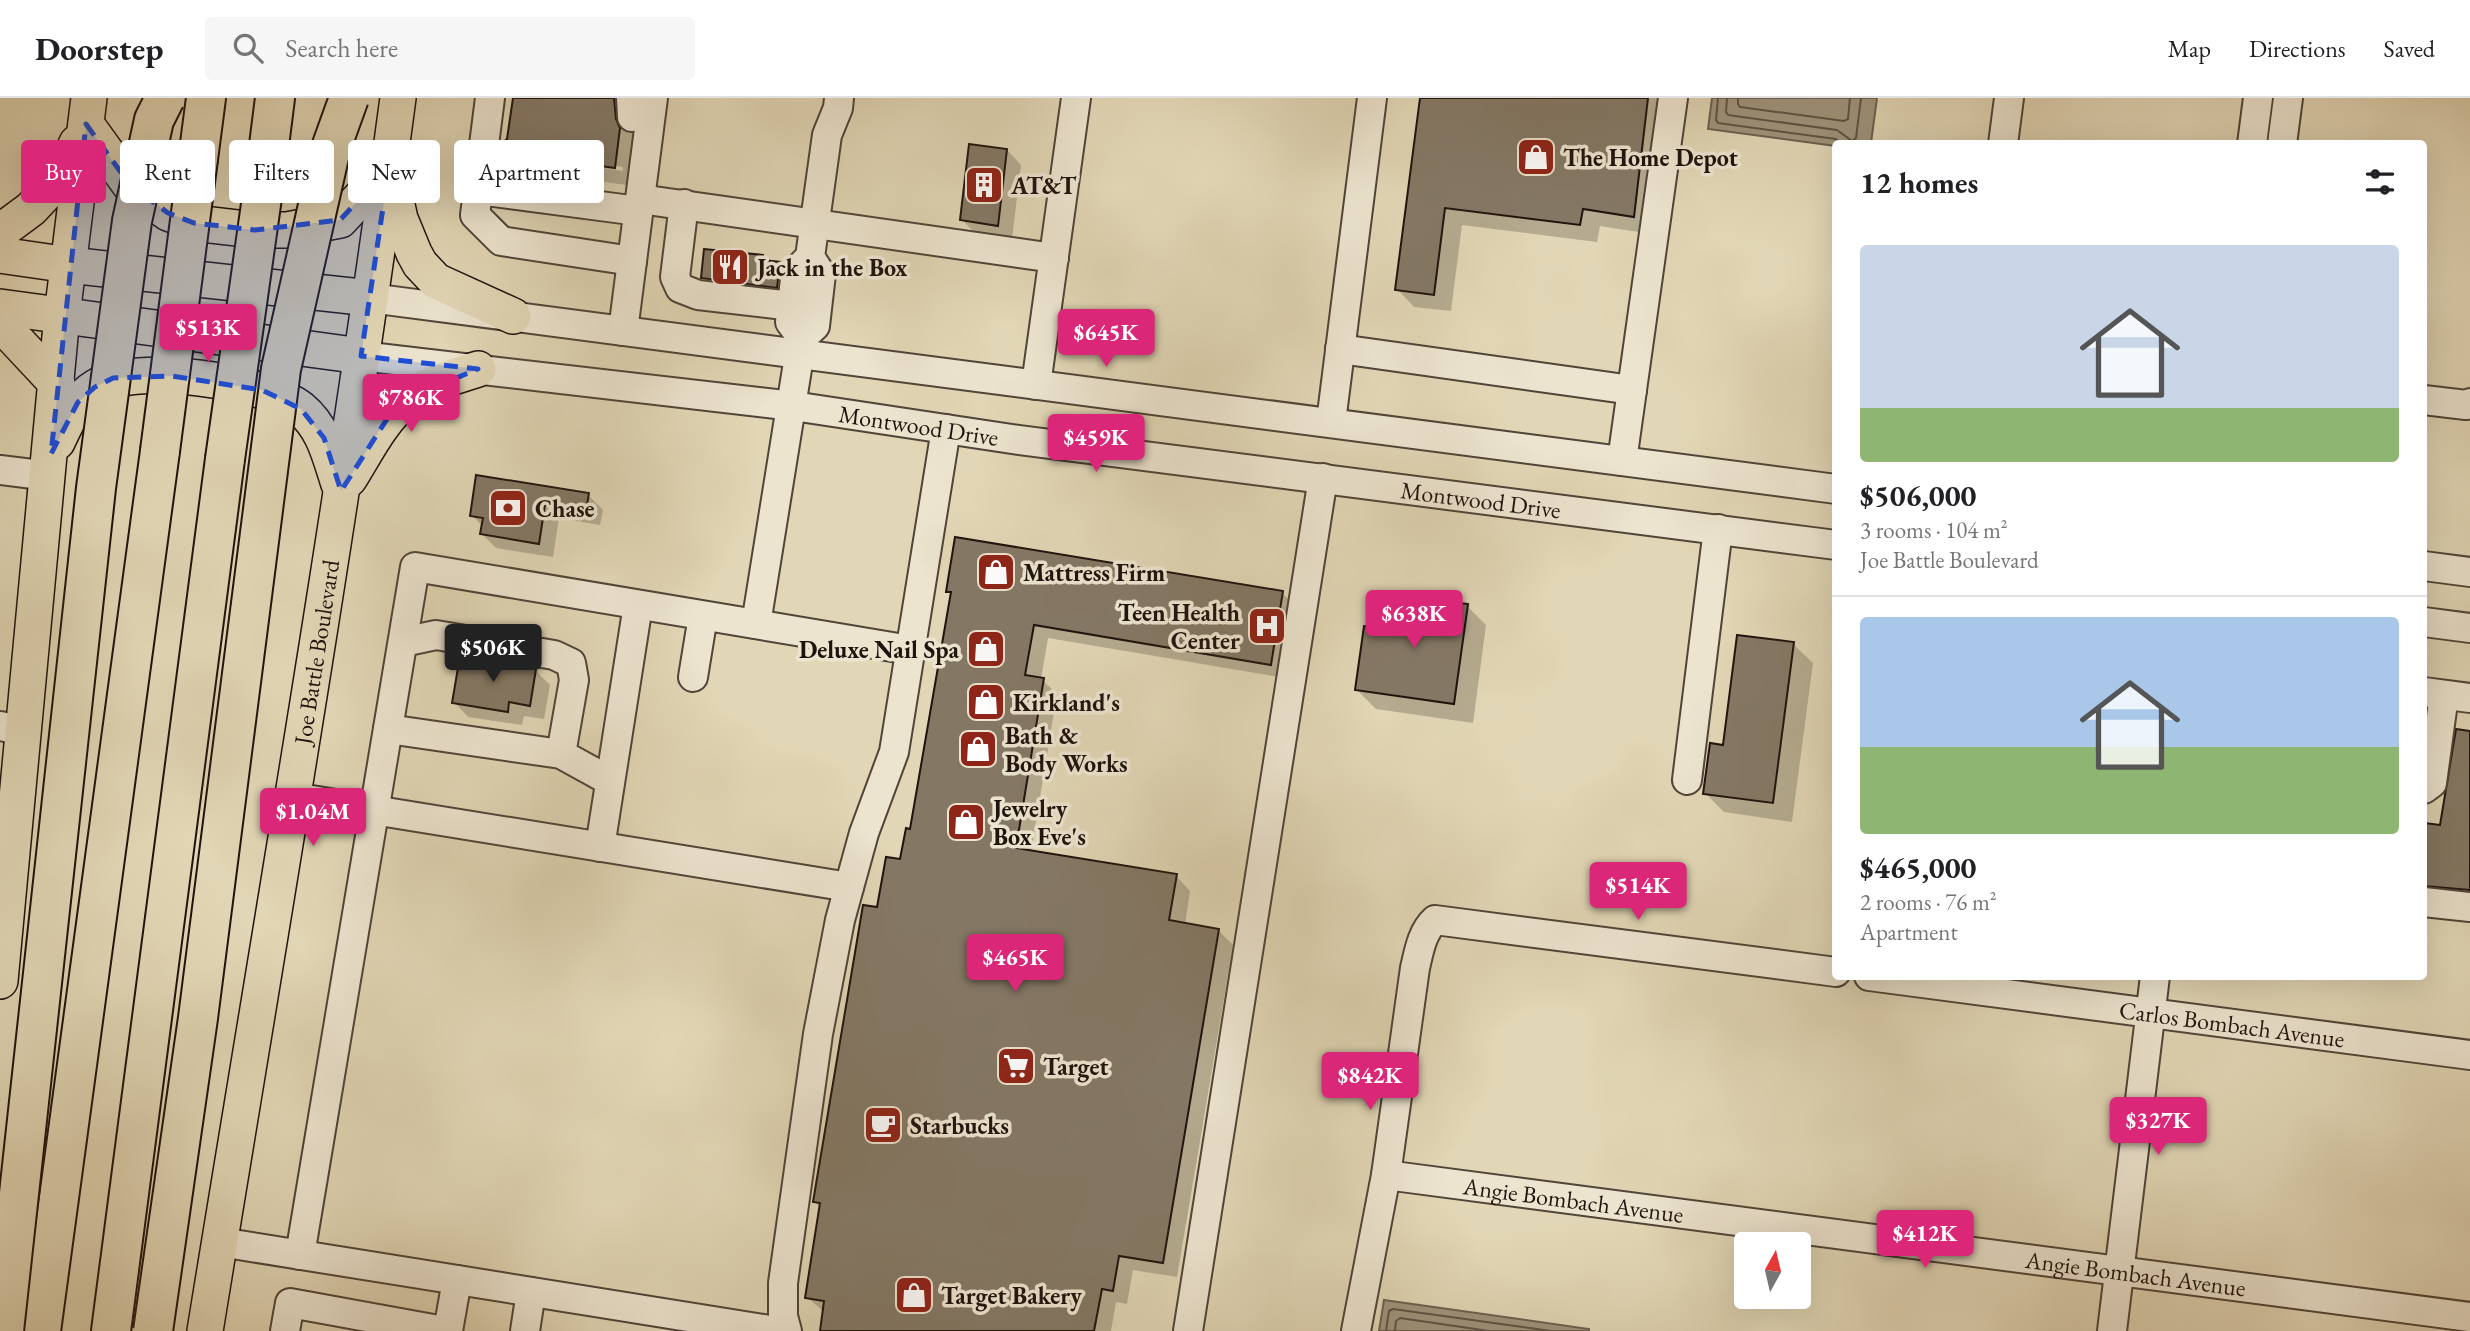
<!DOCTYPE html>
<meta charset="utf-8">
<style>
:root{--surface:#fff;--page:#f6f6f6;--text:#202124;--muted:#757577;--line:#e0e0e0;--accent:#db2777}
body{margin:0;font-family:"EB Garamond",serif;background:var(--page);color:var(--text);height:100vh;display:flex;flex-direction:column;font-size:26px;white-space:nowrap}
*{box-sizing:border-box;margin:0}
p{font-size:23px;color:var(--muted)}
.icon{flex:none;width:38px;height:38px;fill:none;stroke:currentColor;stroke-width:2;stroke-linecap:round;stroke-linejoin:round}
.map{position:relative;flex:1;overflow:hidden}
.panel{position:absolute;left:1832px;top:42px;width:595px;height:840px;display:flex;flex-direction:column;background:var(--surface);border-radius:7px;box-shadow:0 7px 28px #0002}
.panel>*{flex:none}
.hud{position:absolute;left:21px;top:42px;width:665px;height:63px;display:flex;gap:14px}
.needle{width:46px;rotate:8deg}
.tools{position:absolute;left:1734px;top:1134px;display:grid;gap:14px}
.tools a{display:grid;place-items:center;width:77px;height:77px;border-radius:7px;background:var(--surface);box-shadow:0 7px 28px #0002;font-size:35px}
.price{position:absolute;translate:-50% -60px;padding:0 16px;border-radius:7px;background:var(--accent);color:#fff;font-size:23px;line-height:46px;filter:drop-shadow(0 2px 4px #0008)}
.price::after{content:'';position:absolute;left:50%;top:42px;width:21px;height:16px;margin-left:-10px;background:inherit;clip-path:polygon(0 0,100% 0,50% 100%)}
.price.on{background:#222;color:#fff}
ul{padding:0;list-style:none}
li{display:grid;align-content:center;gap:14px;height:371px;padding:0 28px}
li+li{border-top:2px solid var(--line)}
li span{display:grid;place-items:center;height:217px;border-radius:7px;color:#555}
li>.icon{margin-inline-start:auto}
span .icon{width:126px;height:126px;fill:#fffc;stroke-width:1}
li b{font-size:30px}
h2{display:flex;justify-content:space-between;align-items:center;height:84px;padding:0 28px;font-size:30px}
.tag{padding:0 24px;border-radius:7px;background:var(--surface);box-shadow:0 7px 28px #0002;font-size:24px;line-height:63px}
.tag.on{background:var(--accent);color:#fff}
header{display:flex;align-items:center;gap:42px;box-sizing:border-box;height:98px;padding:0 35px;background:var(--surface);border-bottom:2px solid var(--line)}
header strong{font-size:33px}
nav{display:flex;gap:38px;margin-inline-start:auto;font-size:24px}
.search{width:490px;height:63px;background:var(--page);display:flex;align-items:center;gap:18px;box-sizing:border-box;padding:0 24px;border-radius:7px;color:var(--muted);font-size:26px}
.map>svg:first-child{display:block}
.water{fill:#9f947c;stroke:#6c6050;stroke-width:2}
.shadow{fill:#0003;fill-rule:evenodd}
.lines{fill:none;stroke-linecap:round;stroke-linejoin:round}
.shore{stroke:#5f5445;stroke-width:2}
.building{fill:#847865;stroke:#1f130e;stroke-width:2}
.minor-casing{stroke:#504438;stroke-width:32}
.major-casing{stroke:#1f130e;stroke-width:38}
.highway-casing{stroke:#1f130e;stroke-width:42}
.minor{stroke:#ece4cf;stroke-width:28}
.major{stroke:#e1d6b5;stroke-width:35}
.highway{stroke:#e1d6b5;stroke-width:38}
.highway-bridge-casing{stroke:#1f130e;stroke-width:42;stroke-linecap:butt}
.highway-bridge{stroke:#e1d6b5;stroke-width:38}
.marked{fill:#1d4ed8;fill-opacity:0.2;stroke:#1d4ed8;stroke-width:5;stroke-dasharray:14 9;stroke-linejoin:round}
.labels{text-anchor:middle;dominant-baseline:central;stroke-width:7;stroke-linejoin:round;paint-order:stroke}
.poi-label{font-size:24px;font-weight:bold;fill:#1f130e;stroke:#ece4cf;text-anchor:start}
.street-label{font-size:24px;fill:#1f130e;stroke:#ece4cf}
</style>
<header>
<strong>Doorstep</strong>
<div class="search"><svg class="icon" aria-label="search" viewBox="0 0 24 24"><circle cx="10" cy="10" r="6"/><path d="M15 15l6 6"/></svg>Search here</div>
<nav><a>Map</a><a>Directions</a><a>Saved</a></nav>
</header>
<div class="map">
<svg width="2470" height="1233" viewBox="0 0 2470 1233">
<rect width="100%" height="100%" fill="#e1d6b5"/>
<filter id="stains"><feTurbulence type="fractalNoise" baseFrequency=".00286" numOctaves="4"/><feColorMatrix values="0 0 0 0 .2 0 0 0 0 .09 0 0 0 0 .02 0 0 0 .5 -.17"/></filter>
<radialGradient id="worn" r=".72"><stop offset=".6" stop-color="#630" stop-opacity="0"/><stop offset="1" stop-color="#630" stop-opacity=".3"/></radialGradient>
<g class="water">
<polygon points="1712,0 1877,0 1871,45 1836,46 1836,48 1708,31"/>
<polygon points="1384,1202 1589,1231 1589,1233 1379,1233"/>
</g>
<g class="shadow">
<path d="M514,0h139l-20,20v68l-91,-13 -6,5 -19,-19 -8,-19zM526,56l97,13v4l-97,-14z"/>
<polygon points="1422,0 1668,0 1651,136 1600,128 1597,144 1462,127 1451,213 1414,209 1397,191"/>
<polygon points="1007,52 1021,67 1012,141 976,136 962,122"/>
<polygon points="762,159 768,165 779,166 794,180 791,203 717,194 702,180"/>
<polygon points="588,397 603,412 600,427 559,420 553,459 496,450 482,436 483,429 472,417"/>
<polygon points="948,493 1282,495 1297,509 1285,580 1048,540 1041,581 1057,596 1031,754 1176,778 1190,793 1185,827 1218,832 1233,847 1177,1179 1133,1172 1127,1206 1116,1204 1111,1233 822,1233 824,1214 807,1199 821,1110 815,1104 879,811 902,763 911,733 952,497"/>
<polygon points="1467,508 1486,527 1473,625 1376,611 1357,592 1382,532"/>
<polygon points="1793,546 1813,565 1792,724 1724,714 1705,695 1724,649"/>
<polygon points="535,572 550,587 544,621 524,618 522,627 468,619 454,604"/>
<polygon points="2470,635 2470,809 2424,810 2424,726 2442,729"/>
</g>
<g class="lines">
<g class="shore">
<polyline points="1718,0 1716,22 1718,25 1836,41 1842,46"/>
<polyline points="1727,0 1726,14 1728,17 1837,32 1852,43 1856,40 1861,0"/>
<polyline points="1738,0 1738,6 1740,9 1844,23 1848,21 1850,0"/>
<polyline points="1386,1233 1389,1213 1393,1211 1551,1233"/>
<polyline points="1395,1233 1396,1223 1400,1220 1489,1233"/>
</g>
</g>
<g class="building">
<polygon points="513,0 614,0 616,21 620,30 615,70 522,57 515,62 502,45 507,41"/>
<polygon points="1420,0 1648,0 1634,119 1583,111 1580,127 1445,110 1434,197 1395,192"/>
<polygon points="969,46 1007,51 998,128 960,122"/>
<polygon points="704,151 763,157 763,162 780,164 777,190 701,180"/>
<polygon points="476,377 589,395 586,413 545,407 539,446 480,436 483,420 470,418"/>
<polygon points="955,439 1283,493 1271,567 1034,527 1025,577 1044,580 1016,750 1177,776 1169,822 1219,831 1163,1165 1119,1158 1113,1193 1102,1191 1094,1233 820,1233 824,1203 805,1200 820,1105 813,1104 863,807 877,809 886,759 900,761 906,730 910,731 951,494 946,494"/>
<polygon points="1386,495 1468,506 1454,606 1355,592 1364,528 1381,530"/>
<polygon points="1737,537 1794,544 1773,705 1703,696 1710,645 1723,647"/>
<polygon points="460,558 536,571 530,608 509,604 508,614 452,605"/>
<polygon points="2456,631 2470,633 2470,792 2424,788 2424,725 2440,727"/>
</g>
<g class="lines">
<defs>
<g id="minor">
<polyline points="490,0 475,117 501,143 632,163"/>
<polyline points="631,0 632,19"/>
<polyline points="2003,46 2009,0"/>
<polyline points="2252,46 2258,0"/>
<polyline points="2282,46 2288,0"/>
<polyline points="478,92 638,113"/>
<polyline points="640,101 1054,160"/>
<polyline points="684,106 675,179 680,190 698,197 792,208"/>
<polyline points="810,159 821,176 815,228 802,240 790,224 796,173 810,159 827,37 838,10 839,0"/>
<polyline points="370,200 1836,391"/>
<polyline points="623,233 653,0"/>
<polyline points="1340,251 1632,292"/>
<path id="s1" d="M361,258l432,50 219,33 824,106"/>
<polyline points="1036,287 1076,0"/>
<polyline points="2424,302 2466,307 2470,305"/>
<polyline points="1331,324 1372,0"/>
<polyline points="1622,363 1673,0"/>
<polyline points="0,372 49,378"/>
<polyline points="2424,468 2470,474"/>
<polyline points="2424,524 2470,530"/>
<polyline points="756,526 802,240"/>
<polyline points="403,544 436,537 554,557 571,565 574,582 561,656"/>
<polyline points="693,579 703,518"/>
<polyline points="2424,594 2470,600"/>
<polyline points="0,628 24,633"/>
<polyline points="388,631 561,656 610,683"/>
<polyline points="1687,682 1718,431"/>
<polyline points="2424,691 2432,685 2444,597"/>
<polyline points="293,699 849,789"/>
<polyline points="600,749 638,507"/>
<polyline points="2424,804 2470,809"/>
<path id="s2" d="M1869,878l601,79"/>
<path id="s3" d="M1386,1077l1084,142"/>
<polyline points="220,1144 776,1233"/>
<polyline points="300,1157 415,469 910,552"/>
<polyline points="285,1233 290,1205 444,1233"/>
<polyline points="448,1233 457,1182"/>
<polyline points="525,1233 531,1194"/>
<polyline points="787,1233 783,1218 783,1185 818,936 840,822 864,735 894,654 946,331"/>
<polyline points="1188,1233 1323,380"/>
<path d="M1356,1233l30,-156 29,-207c4,-17 7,-36 20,-48l401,52"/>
<polyline points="2112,1233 2155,878"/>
</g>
<g id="major">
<polyline points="86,26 130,87 168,115 194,125 255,132 287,132 340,122 389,69"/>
<polyline points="393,89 400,121 414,155 420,166 436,183 513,218"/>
<polyline points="0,134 31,111 61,79 77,45"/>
<polyline points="0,157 69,167 370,200"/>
<polyline points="0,209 361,258"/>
<polyline points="0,225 57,286"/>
<path d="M57,344c10,-21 19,-43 39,-55 38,-25 171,-6 205,22 23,19 29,48 38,75"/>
<path d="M349,381c17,-27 32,-59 58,-80 20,-16 47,-22 71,-30"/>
<polyline points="0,883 62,217 89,0"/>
<path id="s4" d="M205,1233c67,-411 138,-821 193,-1233"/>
</g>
<g id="highway">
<polyline points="198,61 206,0"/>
<polyline points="266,71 275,0"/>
<polyline points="41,1233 160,353"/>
<polyline points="111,1233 225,361"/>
</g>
</defs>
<use href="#minor" class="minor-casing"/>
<use href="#major" class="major-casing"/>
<use href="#highway" class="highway-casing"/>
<use href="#minor" class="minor"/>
<use href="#major" class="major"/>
<use href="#highway" class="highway"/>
<defs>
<g id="highway-bridge">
<polyline points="160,353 198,61"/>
<polyline points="225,361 266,71"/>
<polyline points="4,1233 96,390 132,123 154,22 165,0"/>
<polyline points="153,1233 198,920 281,271 331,50 349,0"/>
</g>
</defs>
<use href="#highway-bridge" class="highway-bridge-casing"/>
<use href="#highway-bridge" class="highway-bridge"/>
</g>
<path class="marked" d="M86,26l44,61 38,28 26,10 61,7 85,-10 49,-53 -28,189 117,13 -70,29 -21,21 -46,72 -17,-53 -23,-29 -39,-19 -90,-14 -59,2 -18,9 -17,15 -27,52z"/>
<defs>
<symbol id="shop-square" viewBox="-11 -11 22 22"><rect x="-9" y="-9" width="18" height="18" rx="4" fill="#8f2418" stroke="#ece4cf"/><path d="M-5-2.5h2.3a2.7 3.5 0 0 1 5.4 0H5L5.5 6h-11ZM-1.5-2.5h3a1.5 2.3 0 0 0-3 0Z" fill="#fff"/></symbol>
<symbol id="building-square" viewBox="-11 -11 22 22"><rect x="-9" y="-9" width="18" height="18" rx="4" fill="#8f2418" stroke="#ece4cf"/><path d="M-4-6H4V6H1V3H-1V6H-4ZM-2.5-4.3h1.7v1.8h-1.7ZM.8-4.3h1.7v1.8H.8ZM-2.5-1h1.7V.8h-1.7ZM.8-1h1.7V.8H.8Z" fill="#fff"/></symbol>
<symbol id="restaurant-square" viewBox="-11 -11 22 22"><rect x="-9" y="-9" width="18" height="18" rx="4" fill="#8f2418" stroke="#ece4cf"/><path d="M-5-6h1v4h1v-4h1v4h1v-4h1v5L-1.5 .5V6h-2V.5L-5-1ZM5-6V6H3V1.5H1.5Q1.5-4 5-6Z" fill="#fff"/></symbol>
<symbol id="bank-square" viewBox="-11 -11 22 22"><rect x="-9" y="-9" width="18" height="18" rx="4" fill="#8f2418" stroke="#ece4cf"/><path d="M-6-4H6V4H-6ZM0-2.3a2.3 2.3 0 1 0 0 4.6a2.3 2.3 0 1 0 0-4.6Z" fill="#fff"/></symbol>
<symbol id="hospital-square" viewBox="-11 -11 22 22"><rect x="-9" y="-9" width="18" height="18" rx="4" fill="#8f2418" stroke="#ece4cf"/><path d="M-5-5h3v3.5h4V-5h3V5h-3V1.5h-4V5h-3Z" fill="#fff"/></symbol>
<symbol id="supermarket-square" viewBox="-11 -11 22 22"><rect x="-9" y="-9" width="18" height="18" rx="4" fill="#8f2418" stroke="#ece4cf"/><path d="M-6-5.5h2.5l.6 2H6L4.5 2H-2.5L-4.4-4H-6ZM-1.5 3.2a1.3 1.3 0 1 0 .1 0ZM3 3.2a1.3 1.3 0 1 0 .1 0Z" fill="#fff"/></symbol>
<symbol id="cafe-square" viewBox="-11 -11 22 22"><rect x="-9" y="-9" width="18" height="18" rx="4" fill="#8f2418" stroke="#ece4cf"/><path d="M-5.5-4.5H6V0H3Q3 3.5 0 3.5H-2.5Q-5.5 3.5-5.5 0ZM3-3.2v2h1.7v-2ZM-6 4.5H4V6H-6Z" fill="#fff"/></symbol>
</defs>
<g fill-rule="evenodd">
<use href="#shop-square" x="1514" y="37" width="44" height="44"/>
<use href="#building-square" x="962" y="65" width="44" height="44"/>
<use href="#restaurant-square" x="708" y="147" width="44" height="44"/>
<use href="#bank-square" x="486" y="388" width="44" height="44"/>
<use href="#shop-square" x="974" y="452" width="44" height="44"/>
<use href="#hospital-square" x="1245" y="506" width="44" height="44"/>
<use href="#shop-square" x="964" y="529" width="44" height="44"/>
<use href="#shop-square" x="964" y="582" width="44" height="44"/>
<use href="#shop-square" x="956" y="629" width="44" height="44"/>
<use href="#shop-square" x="944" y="702" width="44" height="44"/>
<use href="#supermarket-square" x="994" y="946" width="44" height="44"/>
<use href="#cafe-square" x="861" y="1005" width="44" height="44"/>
<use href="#shop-square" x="892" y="1175" width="44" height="44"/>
</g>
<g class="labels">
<g class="poi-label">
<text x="1563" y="59">The Home Depot</text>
<text x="1011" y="87">AT&amp;T</text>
<text x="757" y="169">Jack in the Box</text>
<text x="535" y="410">Chase</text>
<text x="1023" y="474">Mattress Firm</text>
<text x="1240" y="514" text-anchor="end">Teen Health<tspan x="1240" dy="28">Center</tspan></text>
<text x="959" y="551" text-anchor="end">Deluxe Nail Spa</text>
<text x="1013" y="604">Kirkland's</text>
<text x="1005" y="637">Bath &amp;<tspan x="1005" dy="28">Body Works</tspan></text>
<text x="993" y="710">Jewelry<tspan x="993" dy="28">Box Eve's</tspan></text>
<text x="1043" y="968">Target</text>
<text x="910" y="1027">Starbucks</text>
<text x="941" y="1197">Target Bakery</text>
</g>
<g class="street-label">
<text stroke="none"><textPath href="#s1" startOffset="562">Montwood Drive</textPath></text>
<text stroke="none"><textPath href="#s1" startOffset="1129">Montwood Drive</textPath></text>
<text stroke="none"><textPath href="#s4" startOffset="688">Joe Battle Boulevard</textPath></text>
<text stroke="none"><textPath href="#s2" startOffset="366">Carlos Bombach Avenue</textPath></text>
<text stroke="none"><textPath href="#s3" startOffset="189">Angie Bombach Avenue</textPath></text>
<text stroke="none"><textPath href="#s3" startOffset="756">Angie Bombach Avenue</textPath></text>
</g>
</g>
<rect width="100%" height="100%" filter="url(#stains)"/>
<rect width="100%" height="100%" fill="url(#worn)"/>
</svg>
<div class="tools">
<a><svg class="needle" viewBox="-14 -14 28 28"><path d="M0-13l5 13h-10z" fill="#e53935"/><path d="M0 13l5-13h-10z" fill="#757577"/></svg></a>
</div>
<b class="price" style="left:208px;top:266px">$513K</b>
<b class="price" style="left:1106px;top:271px">$645K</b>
<b class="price" style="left:411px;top:336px">$786K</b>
<b class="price" style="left:1096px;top:376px">$459K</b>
<b class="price" style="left:1414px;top:552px">$638K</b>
<b class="price on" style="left:493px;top:586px">$506K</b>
<b class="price" style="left:313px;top:750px">$1.04M</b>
<b class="price" style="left:1638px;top:824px">$514K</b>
<b class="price" style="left:1015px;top:896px">$465K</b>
<b class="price" style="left:1370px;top:1014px">$842K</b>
<b class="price" style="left:2158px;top:1059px">$327K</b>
<b class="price" style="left:1925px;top:1172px">$412K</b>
<div class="hud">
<a class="tag on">Buy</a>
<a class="tag">Rent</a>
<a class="tag">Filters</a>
<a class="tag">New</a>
<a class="tag">Apartment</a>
</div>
<section class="panel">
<h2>12 homes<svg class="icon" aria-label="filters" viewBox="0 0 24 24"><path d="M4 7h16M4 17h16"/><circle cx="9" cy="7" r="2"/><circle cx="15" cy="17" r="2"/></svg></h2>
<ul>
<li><span style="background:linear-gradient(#c9d6e8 75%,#8fb573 0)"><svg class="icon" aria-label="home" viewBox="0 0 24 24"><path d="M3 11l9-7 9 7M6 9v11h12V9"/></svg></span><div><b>$506,000</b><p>3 rooms · 104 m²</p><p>Joe Battle Boulevard</p></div></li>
<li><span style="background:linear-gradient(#a9c7e8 60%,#8fb573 0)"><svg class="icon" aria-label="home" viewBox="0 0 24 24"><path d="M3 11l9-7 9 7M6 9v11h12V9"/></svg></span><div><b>$465,000</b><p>2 rooms · 76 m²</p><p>Apartment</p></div></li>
</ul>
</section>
</div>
